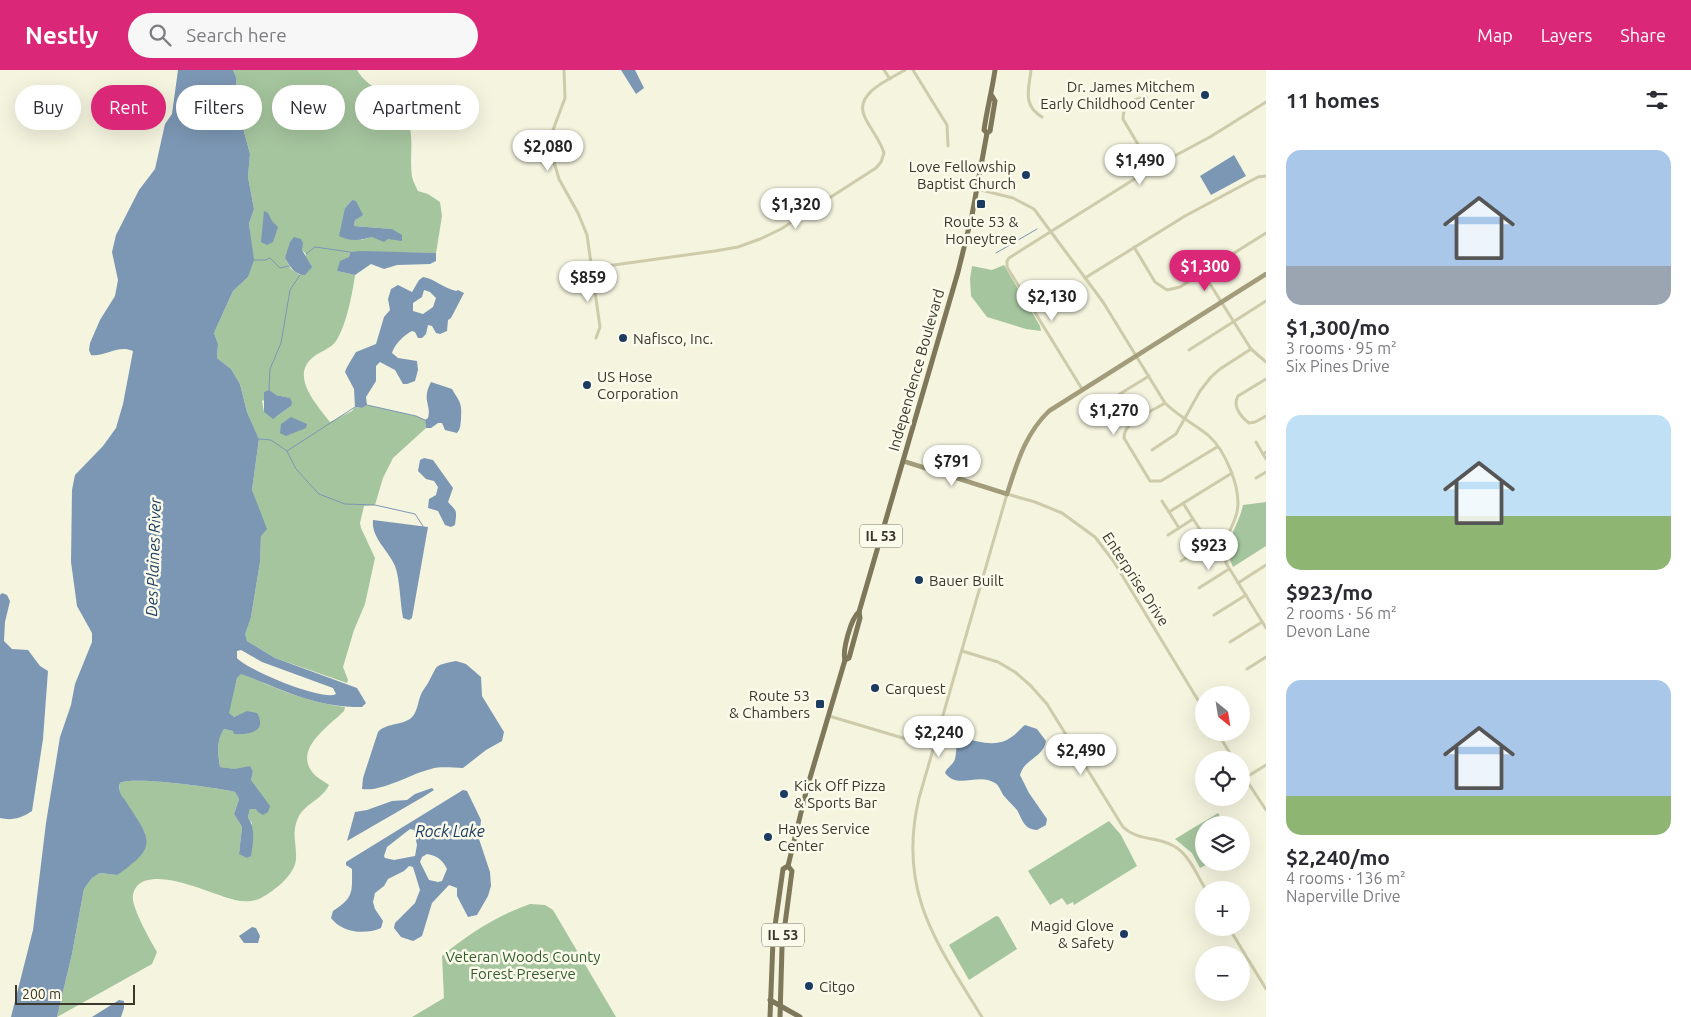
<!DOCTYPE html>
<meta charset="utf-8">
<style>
:root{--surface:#fff;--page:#f7f7f7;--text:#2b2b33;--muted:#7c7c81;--accent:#db2777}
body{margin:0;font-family:Ubuntu,sans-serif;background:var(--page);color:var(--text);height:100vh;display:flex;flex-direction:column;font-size:19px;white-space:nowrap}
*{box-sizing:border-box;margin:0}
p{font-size:16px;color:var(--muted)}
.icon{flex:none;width:28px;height:28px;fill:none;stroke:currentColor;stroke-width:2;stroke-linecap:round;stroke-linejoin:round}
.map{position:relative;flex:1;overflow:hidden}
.drawer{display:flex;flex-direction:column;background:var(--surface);width:425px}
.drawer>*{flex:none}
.top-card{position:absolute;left:15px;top:15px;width:475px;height:45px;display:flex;gap:10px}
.needle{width:32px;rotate:150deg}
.buttons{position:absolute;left:1195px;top:616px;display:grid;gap:10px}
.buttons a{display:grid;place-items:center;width:55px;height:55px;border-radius:50%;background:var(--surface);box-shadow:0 5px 20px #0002;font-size:25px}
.scale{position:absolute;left:15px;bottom:12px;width:120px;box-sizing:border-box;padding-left:5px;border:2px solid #3b372a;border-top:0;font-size:14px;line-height:18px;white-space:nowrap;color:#3b372a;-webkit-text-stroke:4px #fbfbec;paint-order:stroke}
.price{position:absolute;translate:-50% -42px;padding:0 11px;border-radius:18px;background:#fff;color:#222;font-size:16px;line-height:32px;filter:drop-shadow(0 1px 2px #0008)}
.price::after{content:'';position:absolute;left:50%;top:30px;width:15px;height:11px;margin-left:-8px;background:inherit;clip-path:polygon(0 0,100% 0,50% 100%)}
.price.active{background:var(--accent);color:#fff}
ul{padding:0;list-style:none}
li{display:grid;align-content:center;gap:10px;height:265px;padding:0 20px}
li span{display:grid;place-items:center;height:155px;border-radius:15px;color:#555}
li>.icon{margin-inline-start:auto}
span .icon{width:90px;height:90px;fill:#fffc;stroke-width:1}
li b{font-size:21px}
h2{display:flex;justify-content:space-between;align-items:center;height:60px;padding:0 20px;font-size:21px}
.tag{padding:0 18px;border-radius:22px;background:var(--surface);box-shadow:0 5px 20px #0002;font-size:18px;line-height:45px}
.tag.active{background:var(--accent);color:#fff}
header{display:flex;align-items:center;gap:30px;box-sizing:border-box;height:70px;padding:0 25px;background:var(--accent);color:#fff}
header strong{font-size:24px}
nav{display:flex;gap:28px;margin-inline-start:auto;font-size:18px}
.search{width:350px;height:45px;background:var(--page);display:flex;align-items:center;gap:12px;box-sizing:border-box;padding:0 18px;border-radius:28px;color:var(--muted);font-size:19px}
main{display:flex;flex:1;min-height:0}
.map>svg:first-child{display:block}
.green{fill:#a5c59e;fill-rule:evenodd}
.water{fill:#7c97b4;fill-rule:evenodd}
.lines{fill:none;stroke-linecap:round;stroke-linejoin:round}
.stream{stroke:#7c97b4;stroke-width:1}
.street{stroke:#cecbaa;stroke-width:3}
.secondary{stroke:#a29c7b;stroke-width:4.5}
.primary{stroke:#7e775a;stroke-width:5}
.poi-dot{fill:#1c3b60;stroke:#fbfbec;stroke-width:2}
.labels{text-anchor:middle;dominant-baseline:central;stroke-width:5;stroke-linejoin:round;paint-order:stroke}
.shield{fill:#fbfbec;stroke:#757264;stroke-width:1}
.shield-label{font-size:14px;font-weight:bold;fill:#3b372a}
.poi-label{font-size:15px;fill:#3b372a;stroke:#fbfbec;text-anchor:start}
.street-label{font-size:15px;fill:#3b372a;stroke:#fbfbec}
.park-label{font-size:15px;fill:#335b2c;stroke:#fbfbec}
.water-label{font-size:16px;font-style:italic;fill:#1c3b60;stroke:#fbfbec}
</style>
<header>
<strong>Nestly</strong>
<div class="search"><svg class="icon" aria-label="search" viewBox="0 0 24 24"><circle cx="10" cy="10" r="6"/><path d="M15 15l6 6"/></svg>Search here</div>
<nav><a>Map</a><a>Layers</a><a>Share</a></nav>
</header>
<main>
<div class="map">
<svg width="1266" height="947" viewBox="0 0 1266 947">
<rect width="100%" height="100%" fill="#f4f4df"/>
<g class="green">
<path d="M233,0h124c12,21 40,25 50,48 8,19 2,39 5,59 1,4 4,10 6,14l10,3 12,8 2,14 -6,37 -86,-1 -1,5 -12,14 18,4c-2,16 -9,52 -19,66 -5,8 -18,11 -25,18 -20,19 7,47 19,63l22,-11 3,-4 7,1 5,-3 49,11 9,4 1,8 -33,30 -10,20 -8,27 -11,1 -4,17 1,5 14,30 -10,46 -11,26 -11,37 5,13 -1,3 -72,-25 -28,-17 -3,-7 7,-17 9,-55 1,-26 -3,-27 -6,-19 7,-51 -12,-27 -7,-28 -9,-15 -14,-11 1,-14 -4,-11 19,-42 15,-14 4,-21 -3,-32 5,-15 -6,-32 2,-23 -13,-48 -1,-29zM352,130l3,20 -1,6 38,3 -4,10 -16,-2 -11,3 -16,-32zM302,180l4,4 -6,21 -9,-6 -6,-11zM276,325l13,3 2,8 -15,11 -12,-5 -2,-11z"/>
<polygon points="1004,195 1040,256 1041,261 1026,259 987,247 971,226 970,209 972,196 992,200"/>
<path d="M1266,432v44l-33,21c-12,-25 5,-38 10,-62z"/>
<path d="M241,603c33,15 67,30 104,34l-1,4c-15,15 -51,38 -31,62 4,5 11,8 16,12 -6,14 -25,19 -31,33 -7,15 -1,26 -2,41 -1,16 -22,32 -35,39 -8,4 -17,4 -26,2 -22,-5 -79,-34 -98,-14 -3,4 -5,9 -4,14 2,13 17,40 24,52l-5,12 -95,53 15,-63 12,-65 8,-11 8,-5 17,2 28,-42 -26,-41 1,-9c14,-7 98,5 115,9l4,7 -5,15 8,13 -3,27 13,-31 -4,-6 2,-8h7l1,-19 -7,-10 2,-8 -33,-5c-2,-13 -4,-27 4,-38l9,2 16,-20 -15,6 -6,-4 9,-35z"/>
<polygon points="1218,743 1225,755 1204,755 1204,792 1210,793 1200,798 1192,783 1175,769"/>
<polygon points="1109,751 1121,765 1137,796 1074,835 1073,832 1067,835 1062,828 1050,835 1028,801"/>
<path d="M530,834l15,1 8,5 63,107h-204l32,-19 -2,-42c26,-22 56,-41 88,-52z"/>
<polygon points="996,846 999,847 1017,879 969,910 949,875"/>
</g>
<g class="water">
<path d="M178,0h55l3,7 1,29 13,48 -2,23 6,32 -5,15 5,36 -6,17 -15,14 -19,42 4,11 -1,14 14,11 9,15 7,28 12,27 -7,51 15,39 -6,7 -1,26 -9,55 -6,17 2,7 28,17 82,30 9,15 -4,4c-49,0 -77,-17 -121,-33l-4,4 -8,35 5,4 13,-6 10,2c11,19 -9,22 -23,21l-1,-3 -9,-2c-8,12 -6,25 -4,38l15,2 15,-3 3,6 -2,8 19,26 -2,6 -5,3 -5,-3 -2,-3h-6l-2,8c8,13 5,25 3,39l-4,2 -8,-4 3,-27 -8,-13 5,-15 -4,-7c-17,-4 -101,-16 -115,-9 -2,7 0,11 5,17 24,38 36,45 -8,75l-17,-2 -8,5 -8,11 -12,65 -15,63h-46l22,-87 13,-107 14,-86 11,-32 4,-21 17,-42v-9l-15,-27 -6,-44 1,-72 3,-15 28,-29 13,-18 7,-24 10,-53c-15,-7 -28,6 -42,4l-2,-5 1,-7 10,-23 15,-24 3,-16 -6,-28 4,-17 23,-45 16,-21 10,-45 7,-10zM241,580l21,12 71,26 3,6c-12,8 -89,-24 -99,-36v-7z"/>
<polygon points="621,0 635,0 644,18 636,24"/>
<polygon points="1234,85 1246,106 1211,125 1200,106"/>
<path d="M352,130l4,1 7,14 -8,5 -1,6 38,3 10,6v6l-14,-2 -4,3 -12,-5c-10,3 -22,5 -33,-1l6,-28z"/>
<polygon points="264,141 268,143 272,151 278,157 273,172 267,175 261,172"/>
<path d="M294,167l7,2 2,4 -1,7 10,17 -7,8c-10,0 -15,-8 -20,-17l5,-16z"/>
<polygon points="350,182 362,181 436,183 436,191 430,194 397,195 384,199 371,194 355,205 337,201 340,191 349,187"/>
<path d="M423,207c12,2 20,11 33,14l2,-1 6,3 -13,25 -3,2 -1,11 -7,3 -4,-1 -4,-7 -4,-1 -2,9 -4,4h-4l-3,-6 -3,-1c-8,4 -18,14 -20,22l6,5 19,3 1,9 -3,11 -8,3h-4l-8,-14 -15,-8 -4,4v15l-10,16 1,8 -5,3 -7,-1 -1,-18 -9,-17c2,-6 7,-13 11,-20l20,-8 8,-27 6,-7 -2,-11 3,-10 7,-4 14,7 7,-12zM424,220l6,2 6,6 -3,9 -10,7 -10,-3v-8l9,-6z"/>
<path d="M431,312l21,7c9,15 10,14 9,31 -1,6 0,8 -4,13l-12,-3 -3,-7h-4l-7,5h-5l-1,-8 3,-2c4,-13 -7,-17 3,-36z"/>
<polygon points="269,320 276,325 290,328 292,332 291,336 273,349 264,342 264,322"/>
<polygon points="291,347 307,354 306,358 286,366 280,363 281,354"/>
<path d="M424,388l9,2 20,28 -5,14c9,10 9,7 7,23l-4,2 -6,-2 -7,-14 -10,-3 1,-9 7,-4 2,-8 -4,-6 -8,-2 -8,-8 2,-11z"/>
<path d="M373,450l55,7 -16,91 -3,2 -6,-2c-3,-15 -3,-39 -8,-52 -6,-15 -24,-28 -22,-46z"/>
<path d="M2,523l5,2 3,6 -5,21 -1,19 8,8 16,1 12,16 8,5 -5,68 -11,72c-10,7 -20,10 -32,7v-223z"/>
<path d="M456,591l10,3 15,13 1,19 22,36 -2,9 -16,9 -23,18c-11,0 -22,-2 -32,1 -21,5 -48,23 -69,20l1,-11 15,-46c9,-10 27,-6 35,-16 4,-5 5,-13 7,-19 2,-6 5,-9 8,-14 11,-19 4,-17 28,-22z"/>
<path d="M1025,655l12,4 9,12c-3,17 -22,18 -26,34l9,18 18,26 -1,6 -9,5c-13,-1 -14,-9 -20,-20 -4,-5 -9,-9 -13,-14 -3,-4 -5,-11 -9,-13 -17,-11 -37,7 -50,-10 2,-6 8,-8 10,-14 2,-7 0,-16 6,-21 19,3 35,11 52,-2 4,-3 8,-8 12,-11z"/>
<polygon points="432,718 434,720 423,727 347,771 355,742 367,740 392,731 407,730 415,724"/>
<path d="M463,720l4,1 14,29 -2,19 11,33 1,14 -3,10 -11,19 -9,2 -11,-21v-8l-8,-3 -17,18 -10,33 -9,5 -12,-4 -7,-9 1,-5 20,-20 5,-13 -7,-23 -4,-1 -5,5 -16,8 -4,7 -9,7 -2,9 2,7 8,12 -2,7c-16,7 -39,5 -50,-10l2,-7c21,-14 19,-18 19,-42l-6,-4v-3zM410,759l4,1 3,15 -2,11 -21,4 -9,-2 -1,-2 3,-9zM427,784c10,2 15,5 20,15l-5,12 -4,1 -9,-2 -9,-18 2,-5z"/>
<polygon points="252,857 256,858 260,866 258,873 244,873 239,866"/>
<polygon points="119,930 124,931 124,938 121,947 92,947"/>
</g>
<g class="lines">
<g class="stream">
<polyline points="996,183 1037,159"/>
<polyline points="306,184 315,177 350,182"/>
<polyline points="254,190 265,190 270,188 280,198 289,196"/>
<polyline points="269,320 270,299 281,273 290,220 300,205"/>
<polyline points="367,335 416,346 425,350"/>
<polyline points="259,369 271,370 287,381 296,399 319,424 345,434 375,435 415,444 423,456"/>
<polyline points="287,381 355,337"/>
</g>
<g class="street">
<polyline points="564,0 565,28 553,60 554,92 559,109 578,143 587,165 600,257 596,268"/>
<polyline points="884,0 890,9"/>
<polyline points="913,0 947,55 948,76"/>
<path d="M1031,0c-2,19 -9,35 11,47"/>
<path d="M1146,27c-13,2 -23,6 -23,22l29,49"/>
<path d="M977,119l36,9 21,11 69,93 62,101c13,13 29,21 43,32 17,15 34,54 29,77 -5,21 -17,26 -11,51l40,65"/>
<polyline points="1134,177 1155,212 1167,220 1180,217 1266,163"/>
<path d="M592,198l123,-17 23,-4 22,-8 21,-10 95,-61 5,-6 3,-9c-4,-14 -15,-25 -20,-38 -9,-22 26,-36 41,-45"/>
<polyline points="1203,203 1251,279 1266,292"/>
<polyline points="1085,208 1185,146 1258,107 1266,106"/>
<polyline points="1189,280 1266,231"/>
<path d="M1266,309l-28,17c-6,10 3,21 11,27l6,-1 11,-6"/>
<polyline points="1082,319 1007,197 1007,191 1009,188 1152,98 1210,67 1266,32"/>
<path d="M1165,333c-12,8 -42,18 -41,35l26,43h11l56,-34"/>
<polyline points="1092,341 1149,306"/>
<polyline points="1256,372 1263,384"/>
<polyline points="1152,380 1176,364 1200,321 1211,307 1220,299 1251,279"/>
<polyline points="1266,382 1263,384 1266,389"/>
<polyline points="1256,408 1266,402"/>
<polyline points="1162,431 1169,442"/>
<polyline points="1183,433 1193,449 1179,458 1169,442 1232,403"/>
<polyline points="1193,449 1201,461"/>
<polyline points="1168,465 1179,458"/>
<polyline points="1181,491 1226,464"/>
<polyline points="1238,513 1266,495"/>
<polyline points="1199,518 1229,499"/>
<polyline points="1214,545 1246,525"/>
<polyline points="1230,572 1262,552"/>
<path d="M962,581l36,11 17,10 15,13 17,19 76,123c16,15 38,9 54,21 13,9 21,29 29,42"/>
<polyline points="1247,599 1266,587"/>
<polyline points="829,646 933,677"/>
<polyline points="1217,662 1234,690"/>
<polyline points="1241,702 1266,740"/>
<polyline points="1245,708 1266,695"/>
<polyline points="1229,858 1266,919"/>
<path d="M982,947c-46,-75 -85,-126 -63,-219l88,-304 28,8 27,11 33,24 19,25 90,148"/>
</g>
<path class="secondary" d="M903,391l104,33c10,-31 18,-60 42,-83l217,-137"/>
<g class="primary">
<path d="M987,63l-3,-3c3,-21 8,-39 11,-60"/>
<path d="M845,590c-3,-9 6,-42 14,-48"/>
<polyline points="770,930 800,947"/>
<polyline points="770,947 773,870 783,799 788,796 807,718 845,590 849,588 860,548 859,542 958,202 972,145 987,63 990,61 995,31 992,26"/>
<polyline points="780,947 782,877 792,801 788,796"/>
</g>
</g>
<g class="poi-dot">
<circle cx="1205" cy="25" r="5"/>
<circle cx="1026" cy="105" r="5"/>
<rect x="976" y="129" width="10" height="10" rx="2.5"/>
<circle cx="623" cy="268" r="5"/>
<circle cx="587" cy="315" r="5"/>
<circle cx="919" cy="510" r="5"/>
<circle cx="875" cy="618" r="5"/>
<rect x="815" y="629" width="10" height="10" rx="2.5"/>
<circle cx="784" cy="724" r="5"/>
<circle cx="768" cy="767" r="5"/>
<circle cx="1124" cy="864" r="5"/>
<circle cx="809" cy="916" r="5"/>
</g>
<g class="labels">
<g class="shield">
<rect x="860" y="454.5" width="42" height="23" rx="4"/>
<rect x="762" y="853.5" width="42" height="23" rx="4"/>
</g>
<g class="shield-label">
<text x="881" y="466">IL 53</text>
<text x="783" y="865">IL 53</text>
</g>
<g class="poi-label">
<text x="1195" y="16" text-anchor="end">Dr. James Mitchem<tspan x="1195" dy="17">Early Childhood Center</tspan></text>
<text x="1016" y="96" text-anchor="end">Love Fellowship<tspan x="1016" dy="17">Baptist Church</tspan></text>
<text x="981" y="151" text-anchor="middle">Route 53 &amp;<tspan x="981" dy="17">Honeytree</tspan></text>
<text x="633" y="268">Nafisco, Inc.</text>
<text x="597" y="306">US Hose<tspan x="597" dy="17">Corporation</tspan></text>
<text x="929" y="510">Bauer Built</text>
<text x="885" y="618">Carquest</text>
<text x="810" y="625" text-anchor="end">Route 53<tspan x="810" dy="17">&amp; Chambers</tspan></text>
<text x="794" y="715">Kick Off Pizza<tspan x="794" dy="17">&amp; Sports Bar</tspan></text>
<text x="778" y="758">Hayes Service<tspan x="778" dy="17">Center</tspan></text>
<text x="1114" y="855" text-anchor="end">Magid Glove<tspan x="1114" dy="17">&amp; Safety</tspan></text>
<text x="819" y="916">Citgo</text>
</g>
<g class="street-label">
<text transform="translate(916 300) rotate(-74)">Independence Boulevard</text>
<text transform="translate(1136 509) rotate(57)">Enterprise Drive</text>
</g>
<g class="park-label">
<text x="523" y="886">Veteran Woods County<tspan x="523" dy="17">Forest Preserve</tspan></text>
</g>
<g class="water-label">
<text transform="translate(153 487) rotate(-88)">Des Plaines River</text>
<text x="450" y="761">Rock Lake</text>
</g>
</g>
</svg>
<div class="buttons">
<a><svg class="needle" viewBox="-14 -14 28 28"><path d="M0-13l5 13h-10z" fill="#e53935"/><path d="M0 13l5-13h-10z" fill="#7c7c81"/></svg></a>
<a><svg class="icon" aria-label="locate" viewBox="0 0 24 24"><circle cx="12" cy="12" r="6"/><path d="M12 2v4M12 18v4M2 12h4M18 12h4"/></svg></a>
<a><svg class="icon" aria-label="layers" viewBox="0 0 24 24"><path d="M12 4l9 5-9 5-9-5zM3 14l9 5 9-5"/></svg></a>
<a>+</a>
<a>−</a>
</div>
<div class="scale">200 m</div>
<b class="price" style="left:548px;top:102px">$2,080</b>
<b class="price" style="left:1140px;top:116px">$1,490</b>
<b class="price" style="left:796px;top:160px">$1,320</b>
<b class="price active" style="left:1205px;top:222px">$1,300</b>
<b class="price" style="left:588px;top:233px">$859</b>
<b class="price" style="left:1052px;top:252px">$2,130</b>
<b class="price" style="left:1114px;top:366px">$1,270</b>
<b class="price" style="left:952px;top:417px">$791</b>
<b class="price" style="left:1209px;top:501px">$923</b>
<b class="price" style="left:939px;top:688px">$2,240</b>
<b class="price" style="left:1081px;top:706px">$2,490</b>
<div class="top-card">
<a class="tag">Buy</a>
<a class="tag active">Rent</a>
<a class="tag">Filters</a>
<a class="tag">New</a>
<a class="tag">Apartment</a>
</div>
</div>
<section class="drawer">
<h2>11 homes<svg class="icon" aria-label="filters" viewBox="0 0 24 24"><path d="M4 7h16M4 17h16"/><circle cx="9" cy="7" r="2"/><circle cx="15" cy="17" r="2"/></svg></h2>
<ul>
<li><span style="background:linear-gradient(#a9c7e8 75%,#9aa5b1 0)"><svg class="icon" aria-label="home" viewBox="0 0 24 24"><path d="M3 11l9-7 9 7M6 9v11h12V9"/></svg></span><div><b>$1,300/mo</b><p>3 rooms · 95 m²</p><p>Six Pines Drive</p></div></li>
<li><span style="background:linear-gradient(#bfe0f5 65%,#8fb573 0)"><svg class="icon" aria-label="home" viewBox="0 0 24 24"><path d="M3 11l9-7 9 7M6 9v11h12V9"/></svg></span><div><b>$923/mo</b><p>2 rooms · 56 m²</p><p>Devon Lane</p></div></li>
<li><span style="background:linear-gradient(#a9c7e8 75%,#8fb573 0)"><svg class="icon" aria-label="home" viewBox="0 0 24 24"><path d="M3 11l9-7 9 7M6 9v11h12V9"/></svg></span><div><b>$2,240/mo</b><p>4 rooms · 136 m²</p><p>Naperville Drive</p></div></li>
</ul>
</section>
</main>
